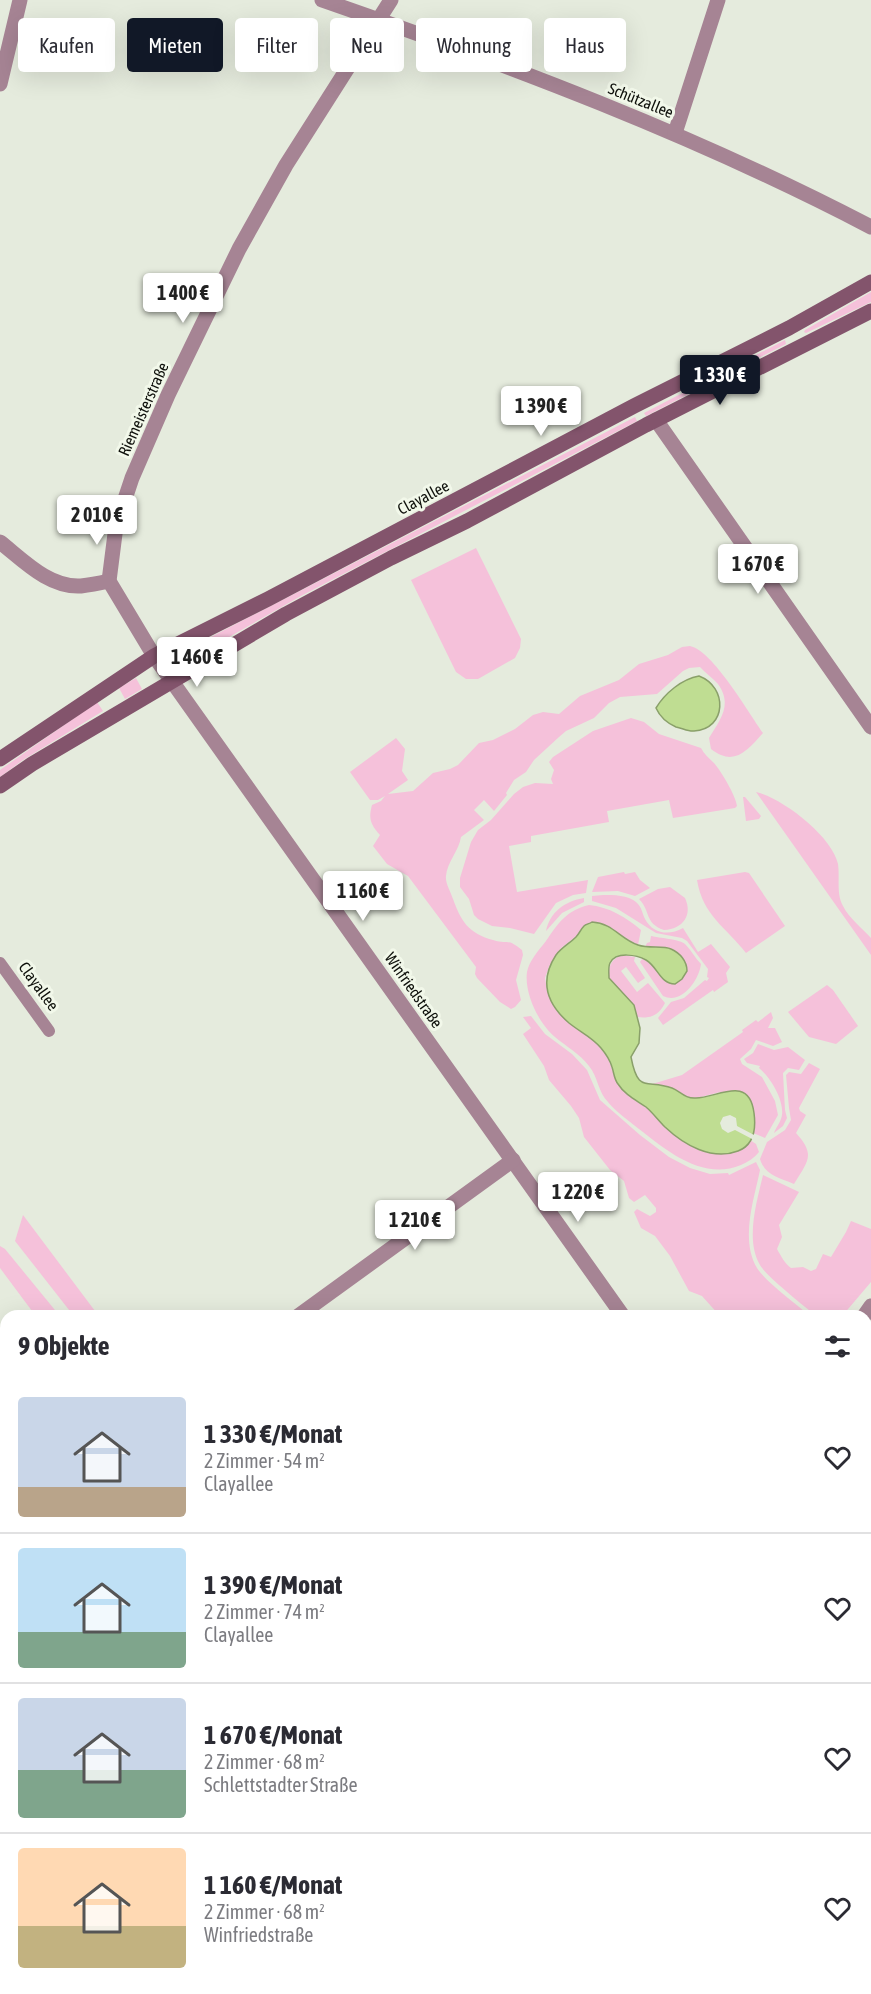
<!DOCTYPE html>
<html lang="de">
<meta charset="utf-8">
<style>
:root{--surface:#fff;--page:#f7f7f7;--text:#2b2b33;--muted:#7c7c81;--line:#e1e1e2;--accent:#111827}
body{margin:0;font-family:"Asap Condensed",sans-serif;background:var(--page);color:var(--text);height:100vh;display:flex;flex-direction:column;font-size:22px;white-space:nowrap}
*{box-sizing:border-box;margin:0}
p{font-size:20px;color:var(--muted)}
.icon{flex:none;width:33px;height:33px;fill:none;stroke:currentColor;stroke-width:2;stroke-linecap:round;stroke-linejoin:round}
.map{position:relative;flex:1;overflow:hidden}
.details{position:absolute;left:0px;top:1310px;width:872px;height:686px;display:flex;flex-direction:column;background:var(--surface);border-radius:18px 18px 0 0;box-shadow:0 6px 24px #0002}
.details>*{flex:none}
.top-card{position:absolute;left:18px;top:18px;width:836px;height:54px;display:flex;gap:12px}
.price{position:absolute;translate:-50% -51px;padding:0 14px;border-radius:6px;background:#fff;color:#222;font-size:20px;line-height:39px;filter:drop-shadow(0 2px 3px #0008)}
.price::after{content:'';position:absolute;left:50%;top:36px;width:18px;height:14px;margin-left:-9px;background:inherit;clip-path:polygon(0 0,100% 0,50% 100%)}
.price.active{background:var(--accent);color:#fff}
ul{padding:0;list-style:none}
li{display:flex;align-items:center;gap:18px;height:150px;padding:0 18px}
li+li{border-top:2px solid var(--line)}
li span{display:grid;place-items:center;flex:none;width:168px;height:120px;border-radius:6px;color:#555}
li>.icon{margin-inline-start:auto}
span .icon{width:72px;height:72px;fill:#fffc;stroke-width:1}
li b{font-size:26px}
h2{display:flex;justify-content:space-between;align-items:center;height:72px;padding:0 18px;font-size:26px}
.chip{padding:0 21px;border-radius:6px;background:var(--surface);box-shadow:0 6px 24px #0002;font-size:21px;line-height:54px}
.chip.active{background:var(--accent);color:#fff}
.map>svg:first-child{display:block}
.green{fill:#f5c1da}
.water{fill:#bfdd92;stroke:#8aa06a;stroke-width:1.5}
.pier{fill:#e5ebdd}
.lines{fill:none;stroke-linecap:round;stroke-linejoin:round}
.pedestrian{stroke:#a68494;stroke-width:12}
.minor{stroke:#a68494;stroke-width:15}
.secondary{stroke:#83546c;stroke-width:15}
.primary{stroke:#69324f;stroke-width:15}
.labels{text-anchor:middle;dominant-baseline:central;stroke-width:6;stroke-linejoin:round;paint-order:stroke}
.street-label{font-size:16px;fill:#0e100b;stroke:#f2f8ea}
</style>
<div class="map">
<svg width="871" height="1994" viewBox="0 0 871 1994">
<rect width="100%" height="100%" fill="#e5ebdd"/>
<g class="green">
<polygon points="871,292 871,302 806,333 804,332 805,330"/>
<polygon points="785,340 786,344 646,416 644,413"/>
<polygon points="635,417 637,421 301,596 187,661 182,652"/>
<polygon points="476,548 521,639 520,648 515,658 478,679 466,679 456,672 411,580"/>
<path d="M690,646c23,5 58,66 73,87 -16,18 -29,34 -52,16l-2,-11c11,-18 24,-33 9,-54 -5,-6 -13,-11 -18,-17l-11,1 -6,3 -26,23 -37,3 -11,6 -15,15 -28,13 -7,6 -25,23 -8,12 -12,8 -8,13 1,2 -13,16 -10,-11 -10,10 10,10 -23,17c-2,14 -14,25 -15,39 -1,7 5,16 7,23 8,22 15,34 40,41 15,5 13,-3 29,10l1,5 -7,25 5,20 -6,7 -4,2 -11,-7 -23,-24 -2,-4 1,-7 -68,-91 -21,-12 -14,-18 7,-11c-9,-10 -12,-16 -8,-30l9,-4 4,-5 -7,4h-8l-20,-28 46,-34 9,11 -3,22 6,9 -20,14 25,-3 20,-18 17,-4 8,-4 21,-22 14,-3 22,-11 18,-14 10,-3 16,2 21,-18 39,-16 20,-16 29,-9 14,-8z"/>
<polygon points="136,678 142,689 125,699 119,688"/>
<polygon points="97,702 103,711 23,760 0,777 0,770"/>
<path d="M631,718l13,4 15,12 42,14c3,6 8,10 13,15 7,8 22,33 23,43l-2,2 -62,10 -4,-18 -62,11 2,11 -78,14v6l-22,4 8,46 71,-12 -2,13 -13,2 -17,8 -22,31 -24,-6 -18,-2 -14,-7 -4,-4 -5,-16 -9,-12v-9l11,-36 7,-12 13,-10 23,-26 9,-7 12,-4 18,1 -2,-5 3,-9 -5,-8 4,-5 40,-26z"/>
<path d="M756,792c26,6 76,44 82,72 2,13 -2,30 5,42 6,12 19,22 28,32v17z"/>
<polygon points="743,797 745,797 761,816 759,819 746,821"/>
<polygon points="624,872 625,874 635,872 640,880 650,888 635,896 618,891 592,892 598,877"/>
<path d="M745,872l4,1 36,53 -39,27c-20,-26 -43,-37 -49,-73z"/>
<path d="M670,887l15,11c8,17 -2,31 -21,32 -20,-7 -13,-19 -25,-31l19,-10z"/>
<path d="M603,895c11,0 25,0 33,7 6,5 6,11 9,17 8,15 24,17 38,9l15,24 13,-8 19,23 -4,6 2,9 -14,10 -1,-2 -50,35 -5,-7 13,-16 13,-4 21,-18 2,1 2,-3 -2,-1 1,-8 -21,-28 -5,-3 -26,-5 -40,-25 -24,-7v-5z"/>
<path d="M584,898v4l-22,11 -16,18c4,-19 19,-30 38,-33z"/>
<path d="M589,905c20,2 37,12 52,25l-3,15 -19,-11 -35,-8 -6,9 -17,13 -12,19 -4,11 2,12 17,28 30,22 8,10 7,10 7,21 17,18 14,9 19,20 17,13 25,12 41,-10 1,-3 6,4 3,8c-5,6 -11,10 -18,13 -38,16 -74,-14 -102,-36 -10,-8 -23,-17 -31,-27 -10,-10 -10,-25 -19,-36 -9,-12 -22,-19 -34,-29 -16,-13 -31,-44 -28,-65 2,-11 12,-22 19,-31 12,-18 21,-31 43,-36z"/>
<path d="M651,936c8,2 28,3 34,8 6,6 10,14 16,20 -2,16 -19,41 -38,32l-23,-34 2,-3c8,3 15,11 20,19l2,-31h-19l2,-4 3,-1z"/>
<path d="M621,955l14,2 -1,4 11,17 -7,5 -12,-16 -5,4 16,21 11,-9 17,20c-6,12 -14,16 -28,14l-3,-12 -25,-27c0,-12 1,-17 12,-23z"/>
<polygon points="827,985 833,990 858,1026 836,1044 809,1037 788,1012"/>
<polygon points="771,1012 773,1018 768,1028 775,1028 782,1042 773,1046 756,1040 751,1049 740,1059 742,1064 762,1077 775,1101 778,1115 765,1138 753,1133 754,1111 751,1101 720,1092 693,1099 680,1094 676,1090 649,1085 682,1075 743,1032 742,1030 756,1020 758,1022"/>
<path d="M531,1016l14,18 27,20 15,16 13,30 40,35 29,22 21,11 20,6 18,-1 1,2 27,-13 4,8c-6,30 -20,69 -3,98 9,14 38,35 52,47h-90l-17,-19 -13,-5 -19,-35 -15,-20 -14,-8 -7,-16 3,-3 13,7 6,-4v-4l-11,-13 -11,7 -5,-4 -5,-17 -14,-11 -26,-33 -5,-19 -8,-12 -22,-26 -5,-14 -21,-32 8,-6 -8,-11z"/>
<path d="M758,1044l16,6 14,-3 17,13 -6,10 -11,-2 -5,5 2,37 2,8 -4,8 -9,7c2,-6 7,-11 8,-18 2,-15 -11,-37 -23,-47l1,-2 -13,-3 -3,-4 9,-6z"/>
<path d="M809,1063l11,6 -21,39 1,3 6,4 -10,18c20,22 12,28 -2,51 -14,-6 -29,-8 -34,-25l7,-17 18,-12 6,-10 -2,-12 -3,-33 3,-3 12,2z"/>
<path d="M763,1175l36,17 -20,33 3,12 -5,12c4,7 8,15 14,19l12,-1 8,4 5,-2 7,-15 8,3 15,-25 5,-11 20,8v53l-28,33h-28c-12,-10 -48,-38 -55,-50 -15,-25 -3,-64 3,-90z"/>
<polygon points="23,1215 98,1315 73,1315 15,1241"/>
<polygon points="0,1246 5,1249 59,1315 35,1315 0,1268"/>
<polygon points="866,1349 871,1353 871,1382 867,1388"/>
<polygon points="866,1522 871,1523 871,1572 866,1572"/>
<rect x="866" y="1603" width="5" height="29"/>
</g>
<g class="water">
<path d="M699,676c29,11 28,53 -5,55 -5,1 -12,-3 -18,-4 -9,-4 -16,-10 -20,-19 9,-15 26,-29 43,-32z"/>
<path d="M592,922c21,1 28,17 46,23 11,4 25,0 33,4 9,4 16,12 16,22l-5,8 -7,5c-15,0 -17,-17 -29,-24 -9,-5 -30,-9 -36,3 -2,4 -1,10 -1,15l25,27 6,23 -1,15 -8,14c7,37 15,22 41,31 8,3 13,11 24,10 21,0 53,-24 58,15 2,15 0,32 -16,38 -26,10 -54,-6 -73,-24 -7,-7 -12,-14 -19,-20 -10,-7 -21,-12 -28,-23 -4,-5 -4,-11 -6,-17 -2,-7 -6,-13 -11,-19 -9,-11 -21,-16 -32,-25 -23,-20 -30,-42 -13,-68 6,-8 13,-11 20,-18 3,-3 5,-8 8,-11 2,-2 5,-2 8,-4z"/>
</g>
<polygon class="pier" points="730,1115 736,1118 737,1126 756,1136 754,1140 735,1130 728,1133 722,1129 720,1123 723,1117"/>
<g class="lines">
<polyline class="pedestrian" points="0,963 49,1031"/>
<g class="minor">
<path d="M322,0c187,65 373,135 549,227"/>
<polyline points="391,0 286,165 239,249 168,395 132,478 116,526 109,581 154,656 623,1316"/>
<polyline points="0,84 20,0"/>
<polyline points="675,133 718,0"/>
<polyline points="656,420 871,727"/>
<path d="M0,542c23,18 49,46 81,44 9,-1 19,-3 28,-5"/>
<polyline points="298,1316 513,1160"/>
<polyline points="864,1316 871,1306"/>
<polyline points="0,1532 6,1528"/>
<polyline points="866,1942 871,1942"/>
<polyline points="162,1994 162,1989"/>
<polyline points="446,1994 446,1989"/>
</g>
<g class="secondary">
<polyline points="0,759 154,656 268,599 634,406 789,328 871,282"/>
<polyline points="0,786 32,764 286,614 391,558 467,521 646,425 871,311"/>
</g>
<g class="primary">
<polyline points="866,1595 871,1595"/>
<polyline points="0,1639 6,1639"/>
<polyline points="866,1639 871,1639"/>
<polyline points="0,1676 6,1676"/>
</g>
</g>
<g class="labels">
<g class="street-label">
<text transform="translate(641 100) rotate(22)">Schützallee</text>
<text transform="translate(143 409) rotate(-66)">Riemeisterstraße</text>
<text transform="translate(423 497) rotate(-28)">Clayallee</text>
<text transform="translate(39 986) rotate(54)">Clayallee</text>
<text transform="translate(414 990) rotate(55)">Winfriedstraße</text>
</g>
</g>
</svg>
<b class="price" style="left:183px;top:324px">1 400 €</b>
<b class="price active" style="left:720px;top:406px">1 330 €</b>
<b class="price" style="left:541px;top:437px">1 390 €</b>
<b class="price" style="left:97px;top:546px">2 010 €</b>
<b class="price" style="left:758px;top:595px">1 670 €</b>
<b class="price" style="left:197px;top:688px">1 460 €</b>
<b class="price" style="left:363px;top:922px">1 160 €</b>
<b class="price" style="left:578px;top:1223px">1 220 €</b>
<b class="price" style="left:415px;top:1251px">1 210 €</b>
<div class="top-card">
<a class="chip">Kaufen</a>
<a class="chip active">Mieten</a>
<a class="chip">Filter</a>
<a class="chip">Neu</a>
<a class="chip">Wohnung</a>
<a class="chip">Haus</a>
</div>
<section class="details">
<h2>9 Objekte<svg class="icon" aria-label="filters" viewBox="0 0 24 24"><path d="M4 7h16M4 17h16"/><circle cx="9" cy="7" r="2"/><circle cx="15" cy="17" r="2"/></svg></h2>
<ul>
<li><span style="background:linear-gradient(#c9d6e8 75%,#b9a48a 0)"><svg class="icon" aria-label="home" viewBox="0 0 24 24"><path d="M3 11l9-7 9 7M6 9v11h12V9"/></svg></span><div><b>1 330 €/Monat</b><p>2 Zimmer · 54 m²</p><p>Clayallee</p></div><svg class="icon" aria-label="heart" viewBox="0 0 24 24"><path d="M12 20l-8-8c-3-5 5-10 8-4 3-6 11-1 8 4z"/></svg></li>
<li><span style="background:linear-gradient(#bfe0f5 70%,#7fa58c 0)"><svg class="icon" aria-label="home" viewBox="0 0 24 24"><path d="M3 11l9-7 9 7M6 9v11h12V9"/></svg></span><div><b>1 390 €/Monat</b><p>2 Zimmer · 74 m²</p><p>Clayallee</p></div><svg class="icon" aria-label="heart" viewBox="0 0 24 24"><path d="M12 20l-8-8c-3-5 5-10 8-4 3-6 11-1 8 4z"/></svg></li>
<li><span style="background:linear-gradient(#c9d6e8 60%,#7fa58c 0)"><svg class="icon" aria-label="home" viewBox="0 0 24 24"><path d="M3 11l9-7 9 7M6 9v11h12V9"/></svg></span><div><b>1 670 €/Monat</b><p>2 Zimmer · 68 m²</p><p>Schlettstadter Straße</p></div><svg class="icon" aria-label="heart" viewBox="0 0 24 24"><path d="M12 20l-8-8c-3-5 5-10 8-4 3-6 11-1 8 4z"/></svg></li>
<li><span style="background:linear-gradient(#ffd9b3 65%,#c2b280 0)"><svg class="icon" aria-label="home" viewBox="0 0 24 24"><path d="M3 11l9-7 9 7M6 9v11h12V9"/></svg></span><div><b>1 160 €/Monat</b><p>2 Zimmer · 68 m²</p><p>Winfriedstraße</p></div><svg class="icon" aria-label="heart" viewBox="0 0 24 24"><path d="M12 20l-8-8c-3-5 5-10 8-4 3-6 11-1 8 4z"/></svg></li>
</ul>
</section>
</div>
